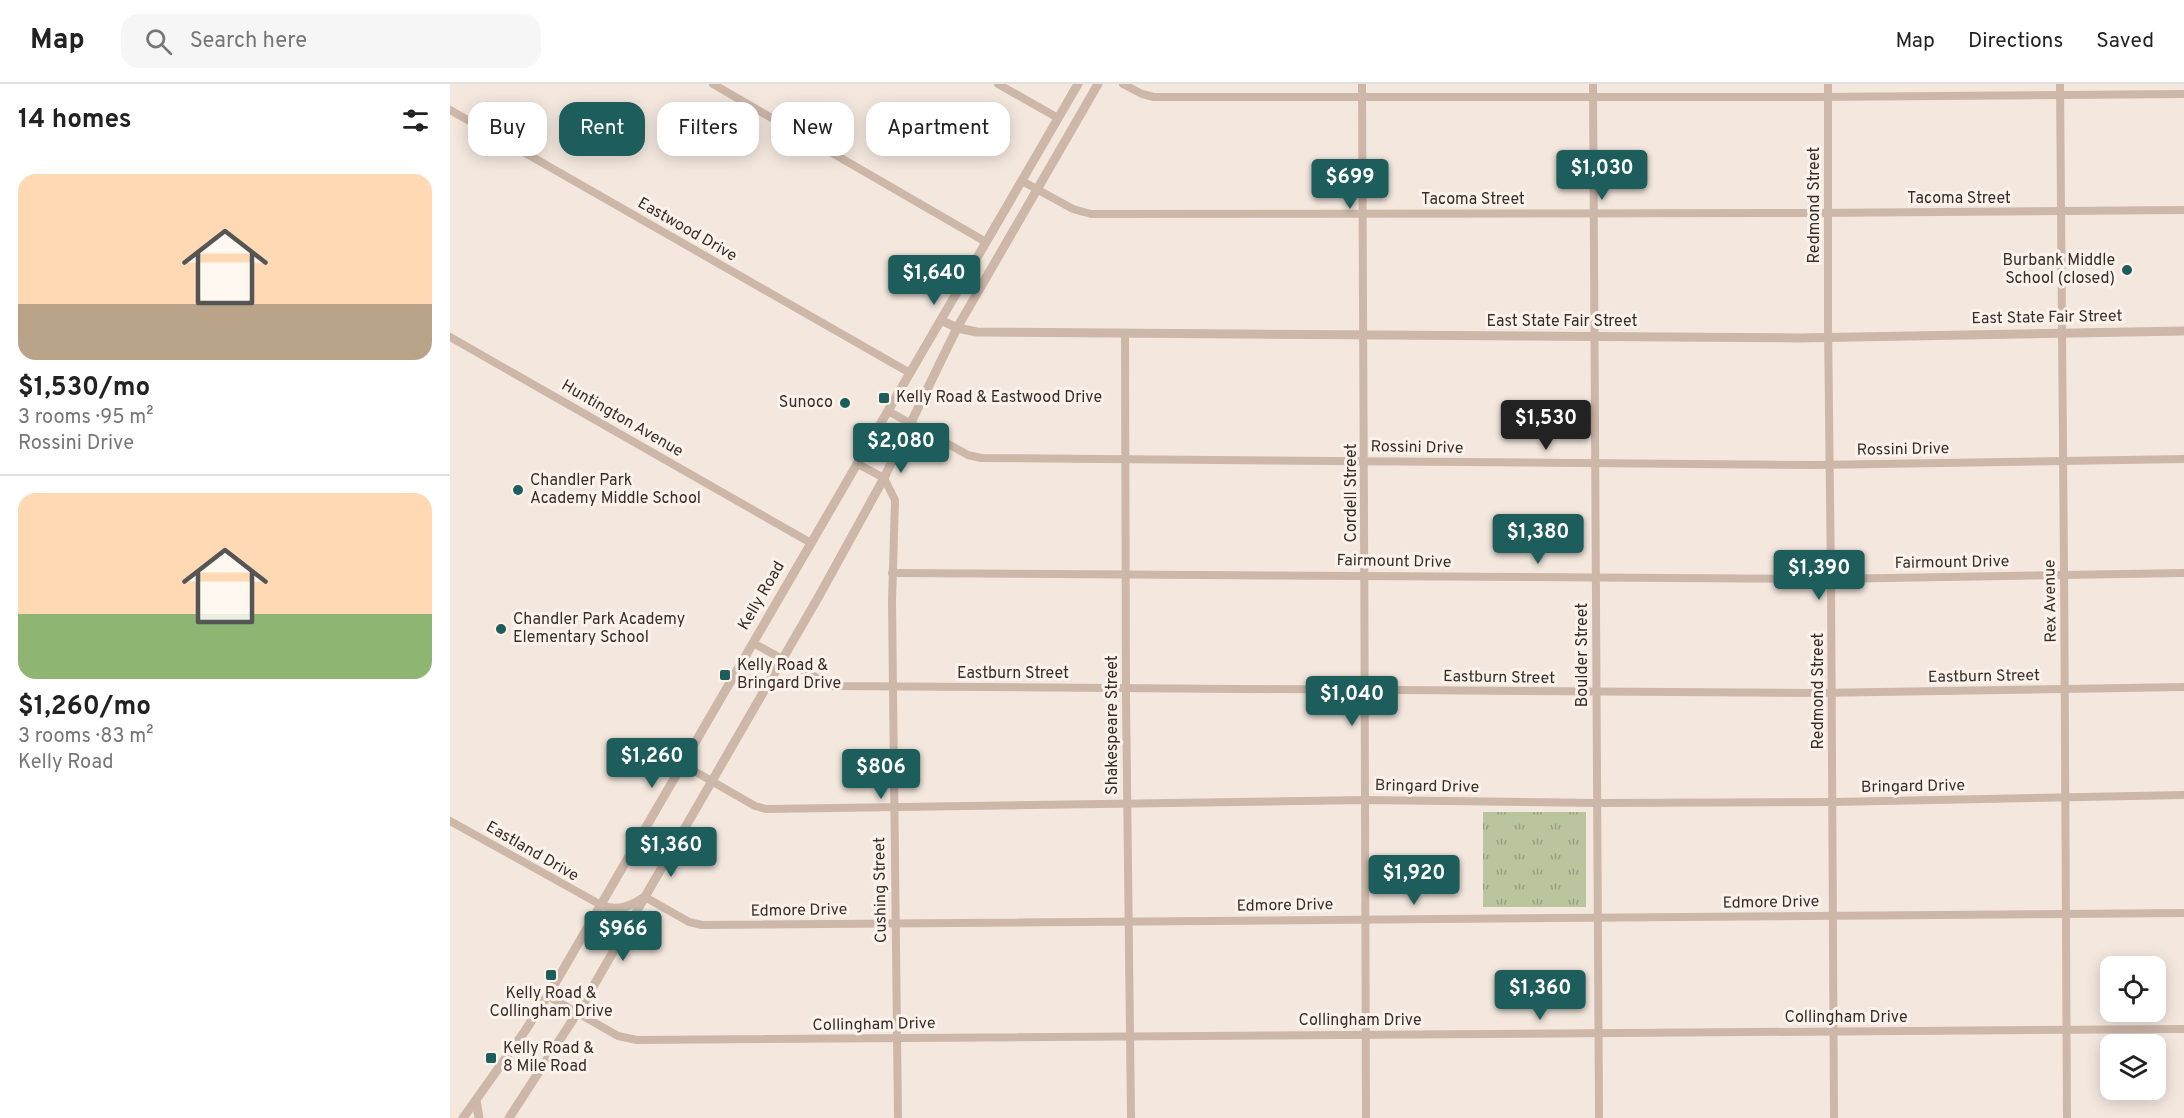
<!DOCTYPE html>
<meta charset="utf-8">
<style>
:root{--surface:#fff;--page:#f6f6f6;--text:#222;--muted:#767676;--line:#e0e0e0;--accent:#1d5e5d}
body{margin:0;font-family:Overpass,sans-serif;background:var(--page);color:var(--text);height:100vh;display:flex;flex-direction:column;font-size:22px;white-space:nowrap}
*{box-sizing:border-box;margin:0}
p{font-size:20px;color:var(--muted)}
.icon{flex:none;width:33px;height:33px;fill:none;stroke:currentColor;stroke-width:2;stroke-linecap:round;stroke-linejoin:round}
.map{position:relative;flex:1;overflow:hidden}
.panel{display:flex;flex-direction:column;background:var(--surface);width:450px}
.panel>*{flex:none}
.top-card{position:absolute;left:18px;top:18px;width:570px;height:54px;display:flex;gap:12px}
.fabs{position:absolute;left:1650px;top:872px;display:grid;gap:12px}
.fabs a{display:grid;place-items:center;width:66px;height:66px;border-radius:12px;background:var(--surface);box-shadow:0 3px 15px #0003;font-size:30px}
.price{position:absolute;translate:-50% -51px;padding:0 14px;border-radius:6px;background:var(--accent);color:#fff;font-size:20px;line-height:39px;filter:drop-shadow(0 2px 3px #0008)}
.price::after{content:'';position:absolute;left:50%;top:36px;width:18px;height:14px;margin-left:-9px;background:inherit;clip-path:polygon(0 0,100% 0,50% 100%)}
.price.selected{background:#222;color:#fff}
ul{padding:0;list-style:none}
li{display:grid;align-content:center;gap:12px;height:318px;padding:0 18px}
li+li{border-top:2px solid var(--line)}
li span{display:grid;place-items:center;height:186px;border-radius:18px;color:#555}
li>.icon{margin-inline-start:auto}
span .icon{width:108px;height:108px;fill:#fffc;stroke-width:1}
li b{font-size:26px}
h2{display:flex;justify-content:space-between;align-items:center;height:72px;padding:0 18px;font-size:26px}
.pill{padding:0 21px;border-radius:18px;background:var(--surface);box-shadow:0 3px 15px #0003;font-size:21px;line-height:54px}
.pill.selected{background:var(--accent);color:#fff}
header{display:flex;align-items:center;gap:36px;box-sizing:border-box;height:84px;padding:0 30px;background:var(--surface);border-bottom:2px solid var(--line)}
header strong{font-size:28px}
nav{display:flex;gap:33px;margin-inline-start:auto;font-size:21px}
.search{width:420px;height:54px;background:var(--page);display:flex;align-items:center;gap:15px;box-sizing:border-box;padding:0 21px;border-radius:18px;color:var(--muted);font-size:22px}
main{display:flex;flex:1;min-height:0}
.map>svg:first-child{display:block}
.grass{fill:url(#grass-tufts)}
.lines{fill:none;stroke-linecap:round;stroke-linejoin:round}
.minor{stroke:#cdb7a9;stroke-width:8}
.tertiary{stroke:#cdb7a9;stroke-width:9}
.poi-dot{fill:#1d5e5d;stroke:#fbf3eb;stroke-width:2}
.labels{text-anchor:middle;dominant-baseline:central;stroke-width:6;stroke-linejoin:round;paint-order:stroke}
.street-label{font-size:16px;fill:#3a2d29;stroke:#fbf3eb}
.poi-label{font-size:16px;fill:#3a2d29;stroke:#fbf3eb;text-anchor:start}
</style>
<header>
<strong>Map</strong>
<div class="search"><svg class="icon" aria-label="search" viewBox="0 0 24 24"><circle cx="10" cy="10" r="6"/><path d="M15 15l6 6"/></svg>Search here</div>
<nav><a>Map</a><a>Directions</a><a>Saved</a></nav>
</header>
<main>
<section class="panel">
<h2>14 homes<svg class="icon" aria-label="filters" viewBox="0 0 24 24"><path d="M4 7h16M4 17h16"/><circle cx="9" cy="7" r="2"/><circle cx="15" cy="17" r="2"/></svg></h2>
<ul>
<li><span style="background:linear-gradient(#ffd9b3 70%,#b9a48a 0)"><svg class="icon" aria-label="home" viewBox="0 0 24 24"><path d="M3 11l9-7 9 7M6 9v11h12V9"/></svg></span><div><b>$1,530/mo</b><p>3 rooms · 95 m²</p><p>Rossini Drive</p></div></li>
<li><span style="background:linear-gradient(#ffd9b3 65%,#8fb573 0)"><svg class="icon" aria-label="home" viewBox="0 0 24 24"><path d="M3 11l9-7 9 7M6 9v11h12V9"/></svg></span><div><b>$1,260/mo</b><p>3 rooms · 83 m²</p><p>Kelly Road</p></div></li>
</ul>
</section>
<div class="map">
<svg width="1734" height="1034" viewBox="0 0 1734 1034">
<defs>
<pattern id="grass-tufts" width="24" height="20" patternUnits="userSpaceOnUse" patternTransform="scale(1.5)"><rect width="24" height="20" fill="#bac49d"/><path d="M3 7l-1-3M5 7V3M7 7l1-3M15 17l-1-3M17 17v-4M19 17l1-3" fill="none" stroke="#98a080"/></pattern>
</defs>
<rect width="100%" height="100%" fill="#f4e8de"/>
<rect class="grass" x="1033" y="728" width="103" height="95"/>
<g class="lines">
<g class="minor">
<polyline points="263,0 536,158"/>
<polyline points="548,0 608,34"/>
<polyline points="673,0 692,10 704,13 1365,13 1734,10"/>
<path d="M912,0c2,345 3,689 4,1034"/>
<polyline points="1143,0 1149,1034"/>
<polyline points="1378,0 1378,241 1381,495 1384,1034"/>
<path d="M1610,0c2,345 7,689 7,1034"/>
<polyline points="0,26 460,289"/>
<polyline points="572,97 623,125 641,130 1365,129 1734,126"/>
<polyline points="675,249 676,613 681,1034"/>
<polyline points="0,253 361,459"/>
<polyline points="438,327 518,371 531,374 1366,381 1734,375"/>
<polyline points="408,380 434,394 445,416 442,518 448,1034"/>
<polyline points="442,489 1381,495 1734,489"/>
<polyline points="303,559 382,602 1367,609 1734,603"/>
<polyline points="232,680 305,722 316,725 915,716 1147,719 1383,718 1734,711"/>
<polyline points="0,737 151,821"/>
<polyline points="195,813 239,838 252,841 1734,829"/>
<polyline points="98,912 168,952 187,956 1734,945"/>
</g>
<g class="tertiary">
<polyline points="491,236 507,244 527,248 1350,254 1734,247"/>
<path d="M151,821c16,7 28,2 42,-7"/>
<polyline points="26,1016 29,1034"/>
<polyline points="13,1034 75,947 103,903 628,0"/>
<polyline points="59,1034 133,920 369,512 434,394 507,244 648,0"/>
</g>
</g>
<g class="poi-dot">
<circle cx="1677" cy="186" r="6"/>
<rect x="428" y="308" width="12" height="12" rx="3"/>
<circle cx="395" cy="319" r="6"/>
<circle cx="68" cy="406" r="6"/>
<circle cx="51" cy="545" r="6"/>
<rect x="269" y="585" width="12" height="12" rx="3"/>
<rect x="95" y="885" width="12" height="12" rx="3"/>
<rect x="35" y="968" width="12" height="12" rx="3"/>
</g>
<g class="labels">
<g class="street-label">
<text x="1509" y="115">Tacoma Street</text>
<text x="1023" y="116">Tacoma Street</text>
<text transform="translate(1365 121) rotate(-90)">Redmond Street</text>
<text transform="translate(237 146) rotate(30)">Eastwood Drive</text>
<text transform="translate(1597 234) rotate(-1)">East State Fair Street</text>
<text x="1112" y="238">East State Fair Street</text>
<text transform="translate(172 335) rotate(30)">Huntington Avenue</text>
<text transform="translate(967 364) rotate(1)">Rossini Drive</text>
<text transform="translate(1453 366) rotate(-1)">Rossini Drive</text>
<text transform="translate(902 409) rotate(-90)">Cordell Street</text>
<text transform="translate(944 478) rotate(1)">Fairmount Drive</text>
<text transform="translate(1502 479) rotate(-1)">Fairmount Drive</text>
<text transform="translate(312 512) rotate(-60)">Kelly Road</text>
<text transform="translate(1601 517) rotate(-91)">Rex Avenue</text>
<text transform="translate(1133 571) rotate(-90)">Boulder Street</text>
<text x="563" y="590">Eastburn Street</text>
<text transform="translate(1534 593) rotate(-1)">Eastburn Street</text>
<text transform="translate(1049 594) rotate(1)">Eastburn Street</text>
<text transform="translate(1369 607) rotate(-90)">Redmond Street</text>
<text transform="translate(663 641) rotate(-90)">Shakespeare Street</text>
<text transform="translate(977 703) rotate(1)">Bringard Drive</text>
<text transform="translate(1463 703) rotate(-1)">Bringard Drive</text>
<text transform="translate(82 768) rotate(30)">Eastland Drive</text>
<text transform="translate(431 806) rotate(-91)">Cushing Street</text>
<text transform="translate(1321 819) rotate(-1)">Edmore Drive</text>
<text transform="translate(835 822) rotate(-1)">Edmore Drive</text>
<text transform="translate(349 827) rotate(-1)">Edmore Drive</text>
<text x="1396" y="934">Collingham Drive</text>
<text x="910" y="937">Collingham Drive</text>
<text transform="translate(424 941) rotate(-1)">Collingham Drive</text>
</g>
<g class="poi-label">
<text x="1665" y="177" text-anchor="end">Burbank Middle<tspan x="1665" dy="18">School (closed)</tspan></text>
<text x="446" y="314">Kelly Road &amp; Eastwood Drive</text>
<text x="383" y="319" text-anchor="end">Sunoco</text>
<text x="80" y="397">Chandler Park<tspan x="80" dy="18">Academy Middle School</tspan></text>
<text x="63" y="536">Chandler Park Academy<tspan x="63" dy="18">Elementary School</tspan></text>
<text x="287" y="582">Kelly Road &amp;<tspan x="287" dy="18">Bringard Drive</tspan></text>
<text x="101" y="910" text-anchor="middle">Kelly Road &amp;<tspan x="101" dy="18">Collingham Drive</tspan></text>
<text x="53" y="965">Kelly Road &amp;<tspan x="53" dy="18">8 Mile Road</tspan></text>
</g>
</g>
</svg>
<div class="fabs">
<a><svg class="icon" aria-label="locate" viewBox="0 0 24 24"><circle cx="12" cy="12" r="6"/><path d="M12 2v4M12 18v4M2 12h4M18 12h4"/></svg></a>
<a><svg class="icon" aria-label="layers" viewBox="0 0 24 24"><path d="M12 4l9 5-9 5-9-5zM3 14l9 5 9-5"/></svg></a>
</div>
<b class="price" style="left:1152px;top:117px">$1,030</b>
<b class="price" style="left:900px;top:126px">$699</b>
<b class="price" style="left:484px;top:222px">$1,640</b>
<b class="price selected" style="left:1096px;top:367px">$1,530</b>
<b class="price" style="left:451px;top:390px">$2,080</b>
<b class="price" style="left:1088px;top:481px">$1,380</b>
<b class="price" style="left:1369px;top:517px">$1,390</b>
<b class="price" style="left:902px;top:643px">$1,040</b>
<b class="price" style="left:202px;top:705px">$1,260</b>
<b class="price" style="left:431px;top:716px">$806</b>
<b class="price" style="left:221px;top:794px">$1,360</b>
<b class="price" style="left:964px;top:822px">$1,920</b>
<b class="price" style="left:173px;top:878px">$966</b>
<b class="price" style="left:1090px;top:937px">$1,360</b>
<div class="top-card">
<a class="pill">Buy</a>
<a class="pill selected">Rent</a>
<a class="pill">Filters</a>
<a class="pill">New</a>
<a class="pill">Apartment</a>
</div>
</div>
</main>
